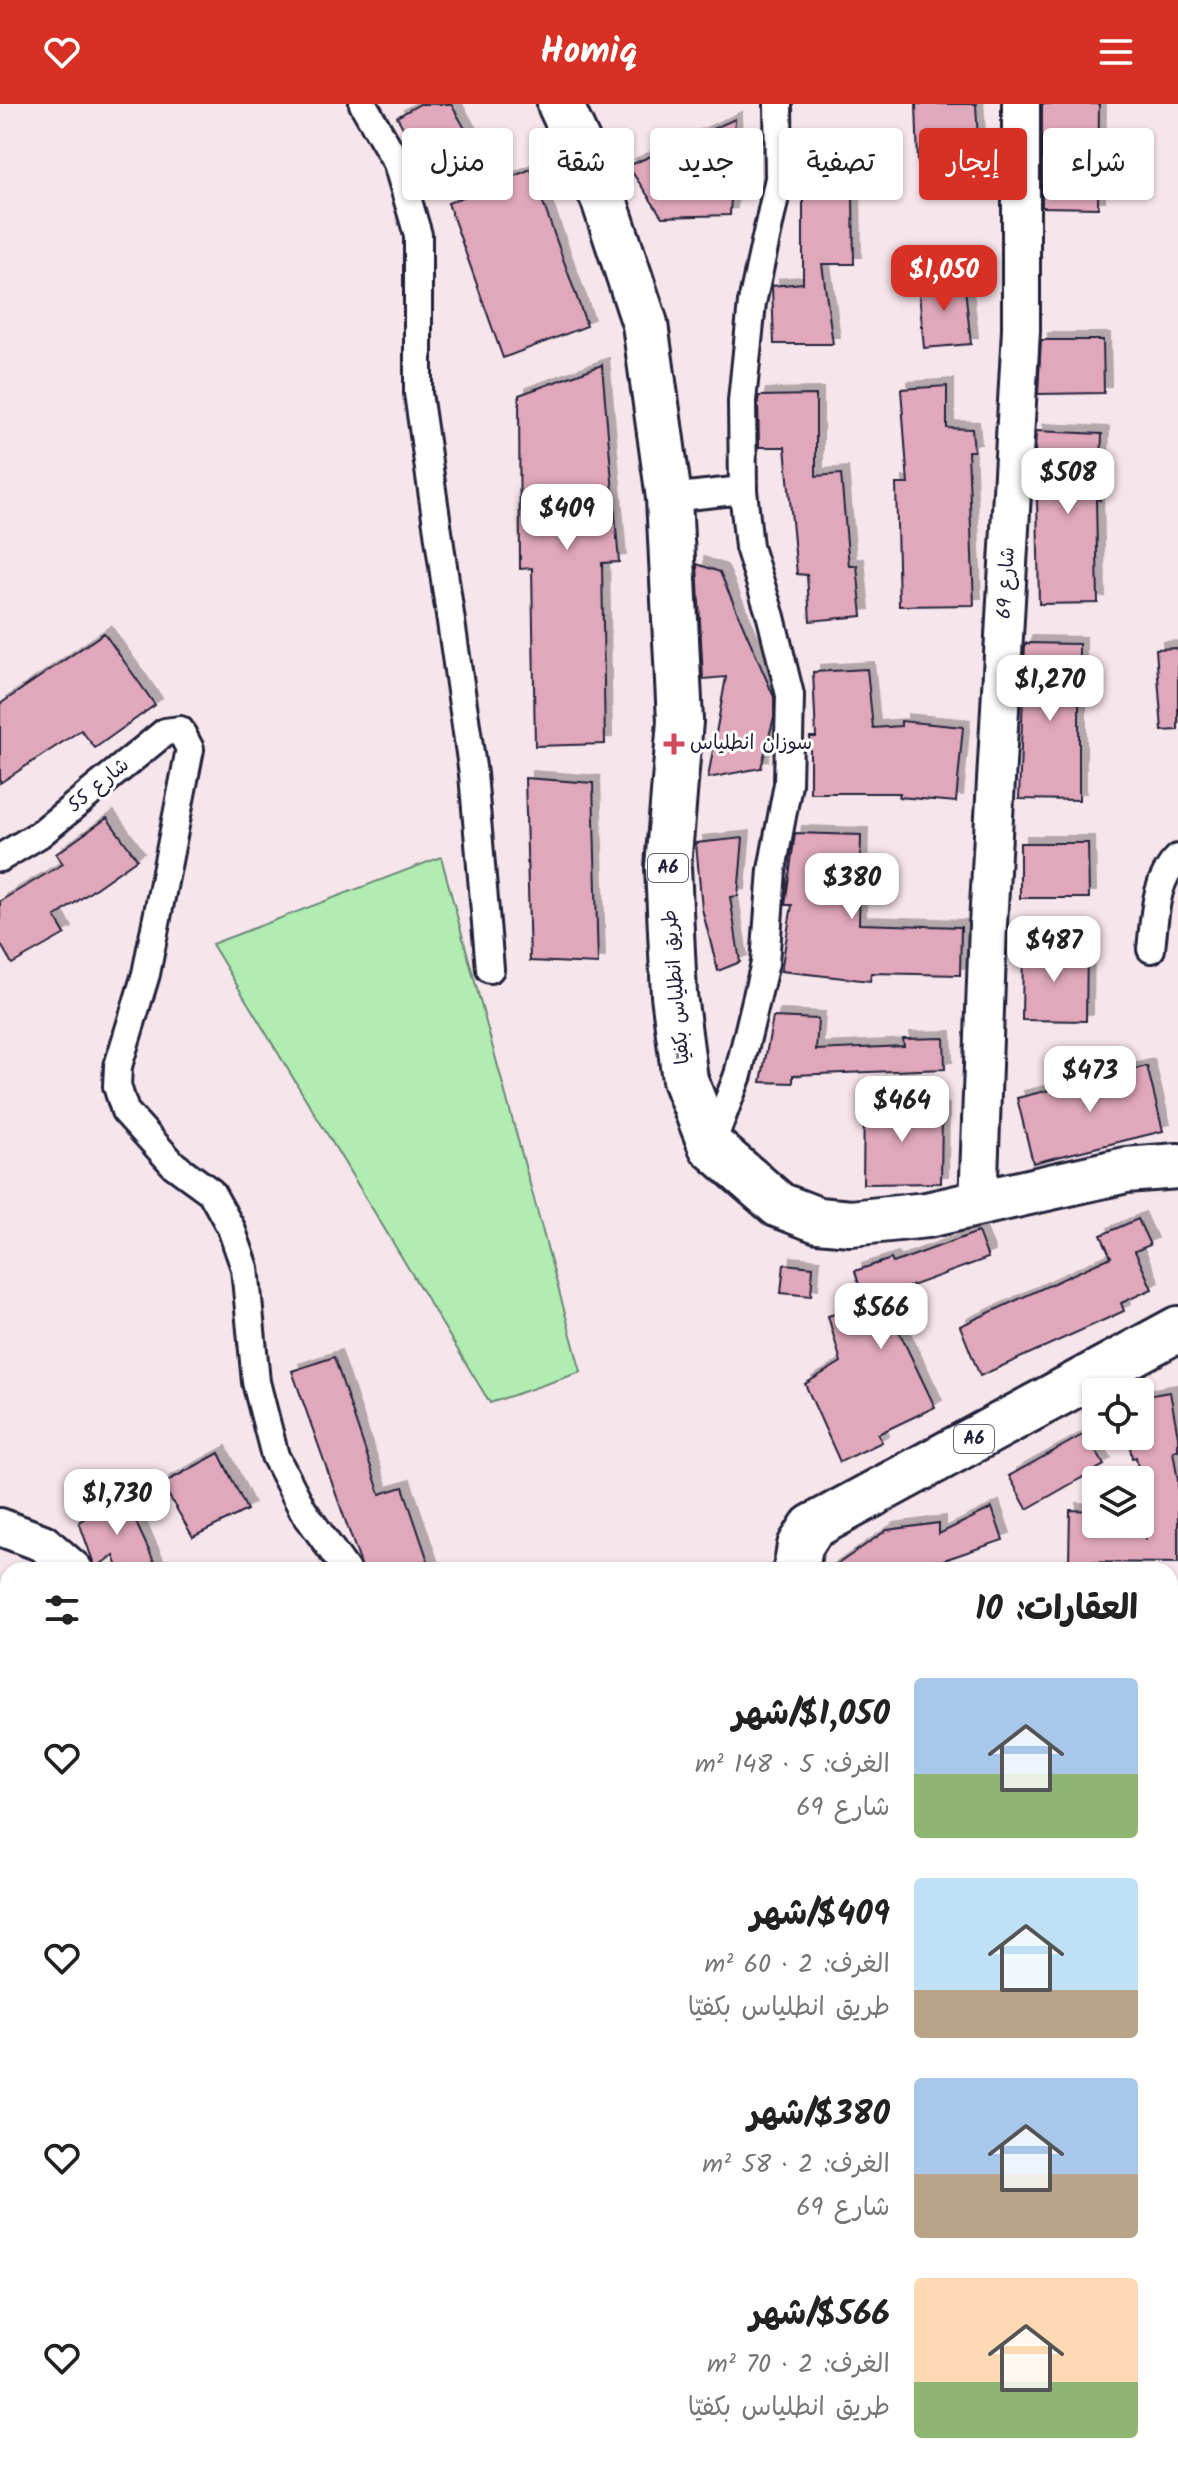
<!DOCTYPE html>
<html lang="ar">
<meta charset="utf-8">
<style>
:root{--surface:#fff;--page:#f2f2f2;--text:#222;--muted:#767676;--accent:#d93025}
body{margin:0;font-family:Kalam,"Playpen Sans Arabic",sans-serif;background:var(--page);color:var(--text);direction:rtl;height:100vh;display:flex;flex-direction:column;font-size:30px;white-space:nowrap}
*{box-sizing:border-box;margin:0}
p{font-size:26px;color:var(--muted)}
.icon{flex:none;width:44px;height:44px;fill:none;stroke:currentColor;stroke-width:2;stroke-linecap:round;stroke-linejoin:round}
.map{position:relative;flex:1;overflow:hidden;direction:ltr}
.drawer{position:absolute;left:0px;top:1458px;width:1178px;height:914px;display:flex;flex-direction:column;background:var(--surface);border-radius:24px 24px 0 0;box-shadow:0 2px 6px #0004;direction:rtl}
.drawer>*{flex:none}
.hud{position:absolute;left:24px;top:24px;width:1130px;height:72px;direction:rtl;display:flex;gap:16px}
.tools{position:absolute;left:1082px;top:1274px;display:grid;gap:16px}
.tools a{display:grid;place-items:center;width:72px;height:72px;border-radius:8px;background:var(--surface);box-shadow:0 2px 6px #0004;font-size:40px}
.price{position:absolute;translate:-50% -68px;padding:0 18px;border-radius:16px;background:#fff;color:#222;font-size:26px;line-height:52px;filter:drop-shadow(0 2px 4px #0008)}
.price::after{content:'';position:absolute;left:50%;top:48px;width:24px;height:18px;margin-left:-12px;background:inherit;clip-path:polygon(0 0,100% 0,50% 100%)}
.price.current{background:var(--accent);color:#fff}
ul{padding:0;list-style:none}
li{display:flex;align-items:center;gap:24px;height:200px;padding:0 40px}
li span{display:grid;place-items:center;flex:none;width:224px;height:160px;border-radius:8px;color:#555}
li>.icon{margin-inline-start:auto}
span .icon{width:96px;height:96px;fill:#fffc;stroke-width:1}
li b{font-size:34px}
h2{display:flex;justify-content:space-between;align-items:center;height:96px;padding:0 40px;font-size:34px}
.chip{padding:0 28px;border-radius:8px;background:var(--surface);box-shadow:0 2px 6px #0004;font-size:28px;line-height:72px}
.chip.current{background:var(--accent);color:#fff}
header{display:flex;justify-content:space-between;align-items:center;height:104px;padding:0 40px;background:var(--accent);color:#fff;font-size:36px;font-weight:700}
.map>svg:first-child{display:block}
.green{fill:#b1edb3;stroke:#6a8877;stroke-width:2}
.building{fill:#e0a8ba;stroke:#22223b;stroke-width:2;filter:url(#shadow)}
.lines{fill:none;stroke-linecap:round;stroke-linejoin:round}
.street-casing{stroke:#22223b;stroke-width:32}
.secondary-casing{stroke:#22223b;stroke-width:42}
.highway-casing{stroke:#22223b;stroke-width:50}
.street{stroke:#fff;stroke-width:26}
.secondary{stroke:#fff;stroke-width:36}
.highway{stroke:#fff;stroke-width:44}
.poi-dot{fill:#d1495b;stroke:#fff;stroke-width:3}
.labels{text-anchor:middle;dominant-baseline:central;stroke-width:6;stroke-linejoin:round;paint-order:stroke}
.shield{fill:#fff;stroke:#646476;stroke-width:2}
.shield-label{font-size:18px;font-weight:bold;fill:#22223b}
.street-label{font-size:20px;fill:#22223b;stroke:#fff}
.poi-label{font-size:20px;fill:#22223b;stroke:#fff;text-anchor:start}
</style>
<header><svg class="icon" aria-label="menu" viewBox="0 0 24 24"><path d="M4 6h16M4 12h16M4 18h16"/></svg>Homiq<svg class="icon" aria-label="heart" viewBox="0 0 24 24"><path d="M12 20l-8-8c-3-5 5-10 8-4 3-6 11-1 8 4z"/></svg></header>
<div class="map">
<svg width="1178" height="2371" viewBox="0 0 1178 2371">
<defs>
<filter id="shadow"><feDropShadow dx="7" dy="-7" stdDeviation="0" flood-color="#0004"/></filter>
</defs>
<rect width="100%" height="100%" fill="#f6e5ea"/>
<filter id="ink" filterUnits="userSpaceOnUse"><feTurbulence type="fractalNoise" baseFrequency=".0125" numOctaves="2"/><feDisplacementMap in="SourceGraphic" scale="16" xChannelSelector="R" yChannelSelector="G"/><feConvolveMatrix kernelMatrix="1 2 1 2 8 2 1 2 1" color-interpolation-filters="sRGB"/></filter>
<g filter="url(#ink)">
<g class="green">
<polygon points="441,753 581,1268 490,1299 212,840"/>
<polygon points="1178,1765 1178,1807 1170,1799 1170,1772"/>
<polygon points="1170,1839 1178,1858 1178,1902 1170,1889"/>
<polygon points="1178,2000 1178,2122 1170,2126 1170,2004"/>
</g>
<g class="building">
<polygon points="420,0 451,0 476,44 429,70 397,13"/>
<polygon points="916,0 976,0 979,56 918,59"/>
<polygon points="1042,0 1099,0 1098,104 1042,103"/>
<polygon points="735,15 730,111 662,113 628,62"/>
<polygon points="531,65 587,222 503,254 448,99"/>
<polygon points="853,88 854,160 822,160 833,240 774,240 772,182 803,179 803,89"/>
<polygon points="964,175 971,240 924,244 918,176"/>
<polygon points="1041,236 1103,236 1104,289 1038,290"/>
<polygon points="602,261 619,458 602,459 605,640 535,642 532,464 520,465 519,291"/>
<polygon points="947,282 947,324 972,325 974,347 968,347 974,501 899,502 896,380 908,380 901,285"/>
<polygon points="816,291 816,372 841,370 849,462 857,462 862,512 810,517 807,471 797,470 785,343 759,343 758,296 759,292"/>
<polygon points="1036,327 1102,330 1100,396 1096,395 1098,499 1039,500 1037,393 1033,393"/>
<polygon points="697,460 720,468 774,593 774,613 761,664 708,674 726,573 703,575"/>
<polygon points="104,529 155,601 95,644 81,626 0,679 0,600"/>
<polygon points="1025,539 1079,540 1079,696 1019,695"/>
<polygon points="1178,544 1178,626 1162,627 1156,545"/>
<polygon points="867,565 873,624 901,622 901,617 963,623 956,698 899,693 900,689 810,689 810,633 816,633 813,568"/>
<polygon points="525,674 593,679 598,860 530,857"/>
<polygon points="107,714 137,755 55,813 65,830 12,860 0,839 0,797 63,760 56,750"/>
<polygon points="795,729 861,731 859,820 961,823 960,871 871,869 870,877 781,867 792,801 785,801"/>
<polygon points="743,734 738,792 730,793 740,858 718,867 702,805 696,739"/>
<polygon points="1020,739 1088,739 1089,794 1020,794"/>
<polygon points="1023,843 1087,844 1086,917 1022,916"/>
<polygon points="773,913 818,915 816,946 904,942 903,935 944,934 945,965 793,971 793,979 761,978"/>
<polygon points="1147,962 1163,1027 1033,1059 1017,994"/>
<polygon points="864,996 942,1007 941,1079 863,1080"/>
<polygon points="1138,1115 1150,1141 1135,1147 1152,1185 1121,1199 1124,1207 980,1272 960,1222 1111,1153 1101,1131"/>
<polygon points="978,1128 988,1154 900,1186 911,1215 896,1221 935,1303 878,1330 882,1338 840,1358 805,1280 841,1258 828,1212 865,1201 855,1167 891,1155 893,1159"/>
<polygon points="784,1160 813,1163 811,1192 781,1189"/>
<polygon points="334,1253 380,1390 403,1383 431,1466 363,1466 292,1267"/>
<polygon points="1170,1288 1178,1332 1178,1346 1173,1347 1178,1377 1178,1459 1069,1458 1070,1406 1096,1407 1096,1420 1137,1420 1146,1436 1143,1420 1148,1420 1136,1353 1132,1354 1128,1332 1140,1332 1140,1293"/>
<polygon points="1086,1329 1104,1361 1027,1405 1009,1372"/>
<polygon points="219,1349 247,1406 193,1433 162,1380"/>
<polygon points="124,1388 139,1425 158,1466 119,1466 114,1452 95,1463 79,1418"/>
<polygon points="992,1404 1003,1436 941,1457 942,1466 829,1466 887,1426 939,1419 939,1430"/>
</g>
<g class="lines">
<defs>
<g id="street">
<polyline points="363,0 397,59 418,131 418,289 473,670 490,865"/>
<polyline points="743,386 742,297 752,199 779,74 778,0"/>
<polyline points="669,394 743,386 749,443 771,513 790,591 788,680 772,766 765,859 738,971 711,1042"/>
<polyline points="0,754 40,730 165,628 180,626 190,645 146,870 118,962 117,982 125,1007 174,1061 211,1088 231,1124 245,1164 256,1278 275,1352 303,1406 346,1466"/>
<path d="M1151,845c4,-32 3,-68 27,-91"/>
<polyline points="1170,1717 1178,1731"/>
<polyline points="0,1972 8,1970"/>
<polyline points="1170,2122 1178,2120"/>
<polyline points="0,2350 8,2345"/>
</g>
<g id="secondary">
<polyline points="978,1102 988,821 1021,226 1021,0"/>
<polyline points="0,1423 43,1439 74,1466"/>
<polyline points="0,1654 8,1648"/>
<polyline points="0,2252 8,2251"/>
<polyline points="870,2364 871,2371"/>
</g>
<g id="highway">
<polyline points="560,0 604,96 645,220 669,394 680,617 668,763 674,891 685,976 711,1042 779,1101 818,1116 851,1119 927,1111 1126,1066 1178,1062"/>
<polyline points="796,1466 800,1442 812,1423 1178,1225"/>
<polyline points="1170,1517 1178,1515"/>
</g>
</defs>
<use href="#street" class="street-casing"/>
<use href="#secondary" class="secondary-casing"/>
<use href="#highway" class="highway-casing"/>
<use href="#street" class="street"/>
<use href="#secondary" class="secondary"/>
<use href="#highway" class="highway"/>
</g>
</g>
<path class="poi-dot" d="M670 628h8v8h8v8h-8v8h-8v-8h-8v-8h8z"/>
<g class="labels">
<g class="shield">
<rect x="648" y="750" width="40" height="28" rx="6"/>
<rect x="954" y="1321" width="40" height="28" rx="6"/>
</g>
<g class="shield-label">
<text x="668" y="764">A6</text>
<text x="974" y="1335">A6</text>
</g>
<g class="street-label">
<text transform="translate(1007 479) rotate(-87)">شارع 69</text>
<text transform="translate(99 682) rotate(-40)">شارع 55</text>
<text transform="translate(677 883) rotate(-95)">طريق انطلياس بكفيّا</text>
</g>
<g class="poi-label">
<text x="690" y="640">سوزان انطلياس</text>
</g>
</g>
</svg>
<div class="tools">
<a><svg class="icon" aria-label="locate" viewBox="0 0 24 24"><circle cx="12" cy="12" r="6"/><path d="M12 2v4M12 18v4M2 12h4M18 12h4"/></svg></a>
<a><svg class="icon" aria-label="layers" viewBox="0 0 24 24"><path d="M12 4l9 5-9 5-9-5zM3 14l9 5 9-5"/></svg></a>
</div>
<b class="price current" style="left:944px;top:209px">$1,050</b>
<b class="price" style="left:1068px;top:412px">$508</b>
<b class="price" style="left:567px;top:448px">$409</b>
<b class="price" style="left:1050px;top:619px">$1,270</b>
<b class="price" style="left:852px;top:817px">$380</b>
<b class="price" style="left:1054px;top:880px">$487</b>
<b class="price" style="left:1090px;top:1010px">$473</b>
<b class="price" style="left:902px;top:1040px">$464</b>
<b class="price" style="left:881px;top:1247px">$566</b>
<b class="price" style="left:117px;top:1433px">$1,730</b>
<div class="hud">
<a class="chip">شراء</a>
<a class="chip current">إيجار</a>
<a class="chip">تصفية</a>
<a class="chip">جديد</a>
<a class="chip">شقة</a>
<a class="chip">منزل</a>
</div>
<section class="drawer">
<h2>العقارات: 10<svg class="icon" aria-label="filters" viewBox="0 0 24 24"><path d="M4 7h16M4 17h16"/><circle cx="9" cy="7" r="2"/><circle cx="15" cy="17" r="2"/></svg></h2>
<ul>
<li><span style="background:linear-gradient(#a9c7e8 60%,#8fb573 0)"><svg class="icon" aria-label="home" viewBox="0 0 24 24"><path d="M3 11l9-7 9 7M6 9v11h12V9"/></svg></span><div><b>$1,050/شهر</b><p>الغرف: 5 · 148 m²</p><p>شارع 69</p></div><svg class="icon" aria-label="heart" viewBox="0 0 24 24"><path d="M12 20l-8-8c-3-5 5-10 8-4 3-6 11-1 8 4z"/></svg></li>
<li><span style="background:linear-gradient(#bfe0f5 70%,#b9a48a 0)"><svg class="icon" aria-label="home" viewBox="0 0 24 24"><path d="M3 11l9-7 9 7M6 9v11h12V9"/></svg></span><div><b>$409/شهر</b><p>الغرف: 2 · 60 m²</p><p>طريق انطلياس بكفيّا</p></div><svg class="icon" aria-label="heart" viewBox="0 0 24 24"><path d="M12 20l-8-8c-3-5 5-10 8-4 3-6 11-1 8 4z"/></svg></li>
<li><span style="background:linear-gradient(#a9c7e8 60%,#b9a48a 0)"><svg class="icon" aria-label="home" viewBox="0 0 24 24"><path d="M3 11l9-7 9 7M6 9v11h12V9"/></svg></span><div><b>$380/شهر</b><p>الغرف: 2 · 58 m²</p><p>شارع 69</p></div><svg class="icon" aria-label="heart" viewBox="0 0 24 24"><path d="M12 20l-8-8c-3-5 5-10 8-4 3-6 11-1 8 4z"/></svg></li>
<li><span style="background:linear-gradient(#ffd9b3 65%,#8fb573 0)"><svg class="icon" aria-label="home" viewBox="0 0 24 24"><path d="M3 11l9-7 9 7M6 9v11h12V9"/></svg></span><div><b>$566/شهر</b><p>الغرف: 2 · 70 m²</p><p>طريق انطلياس بكفيّا</p></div><svg class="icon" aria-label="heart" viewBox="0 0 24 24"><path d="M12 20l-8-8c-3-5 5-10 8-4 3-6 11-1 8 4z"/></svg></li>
</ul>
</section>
</div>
